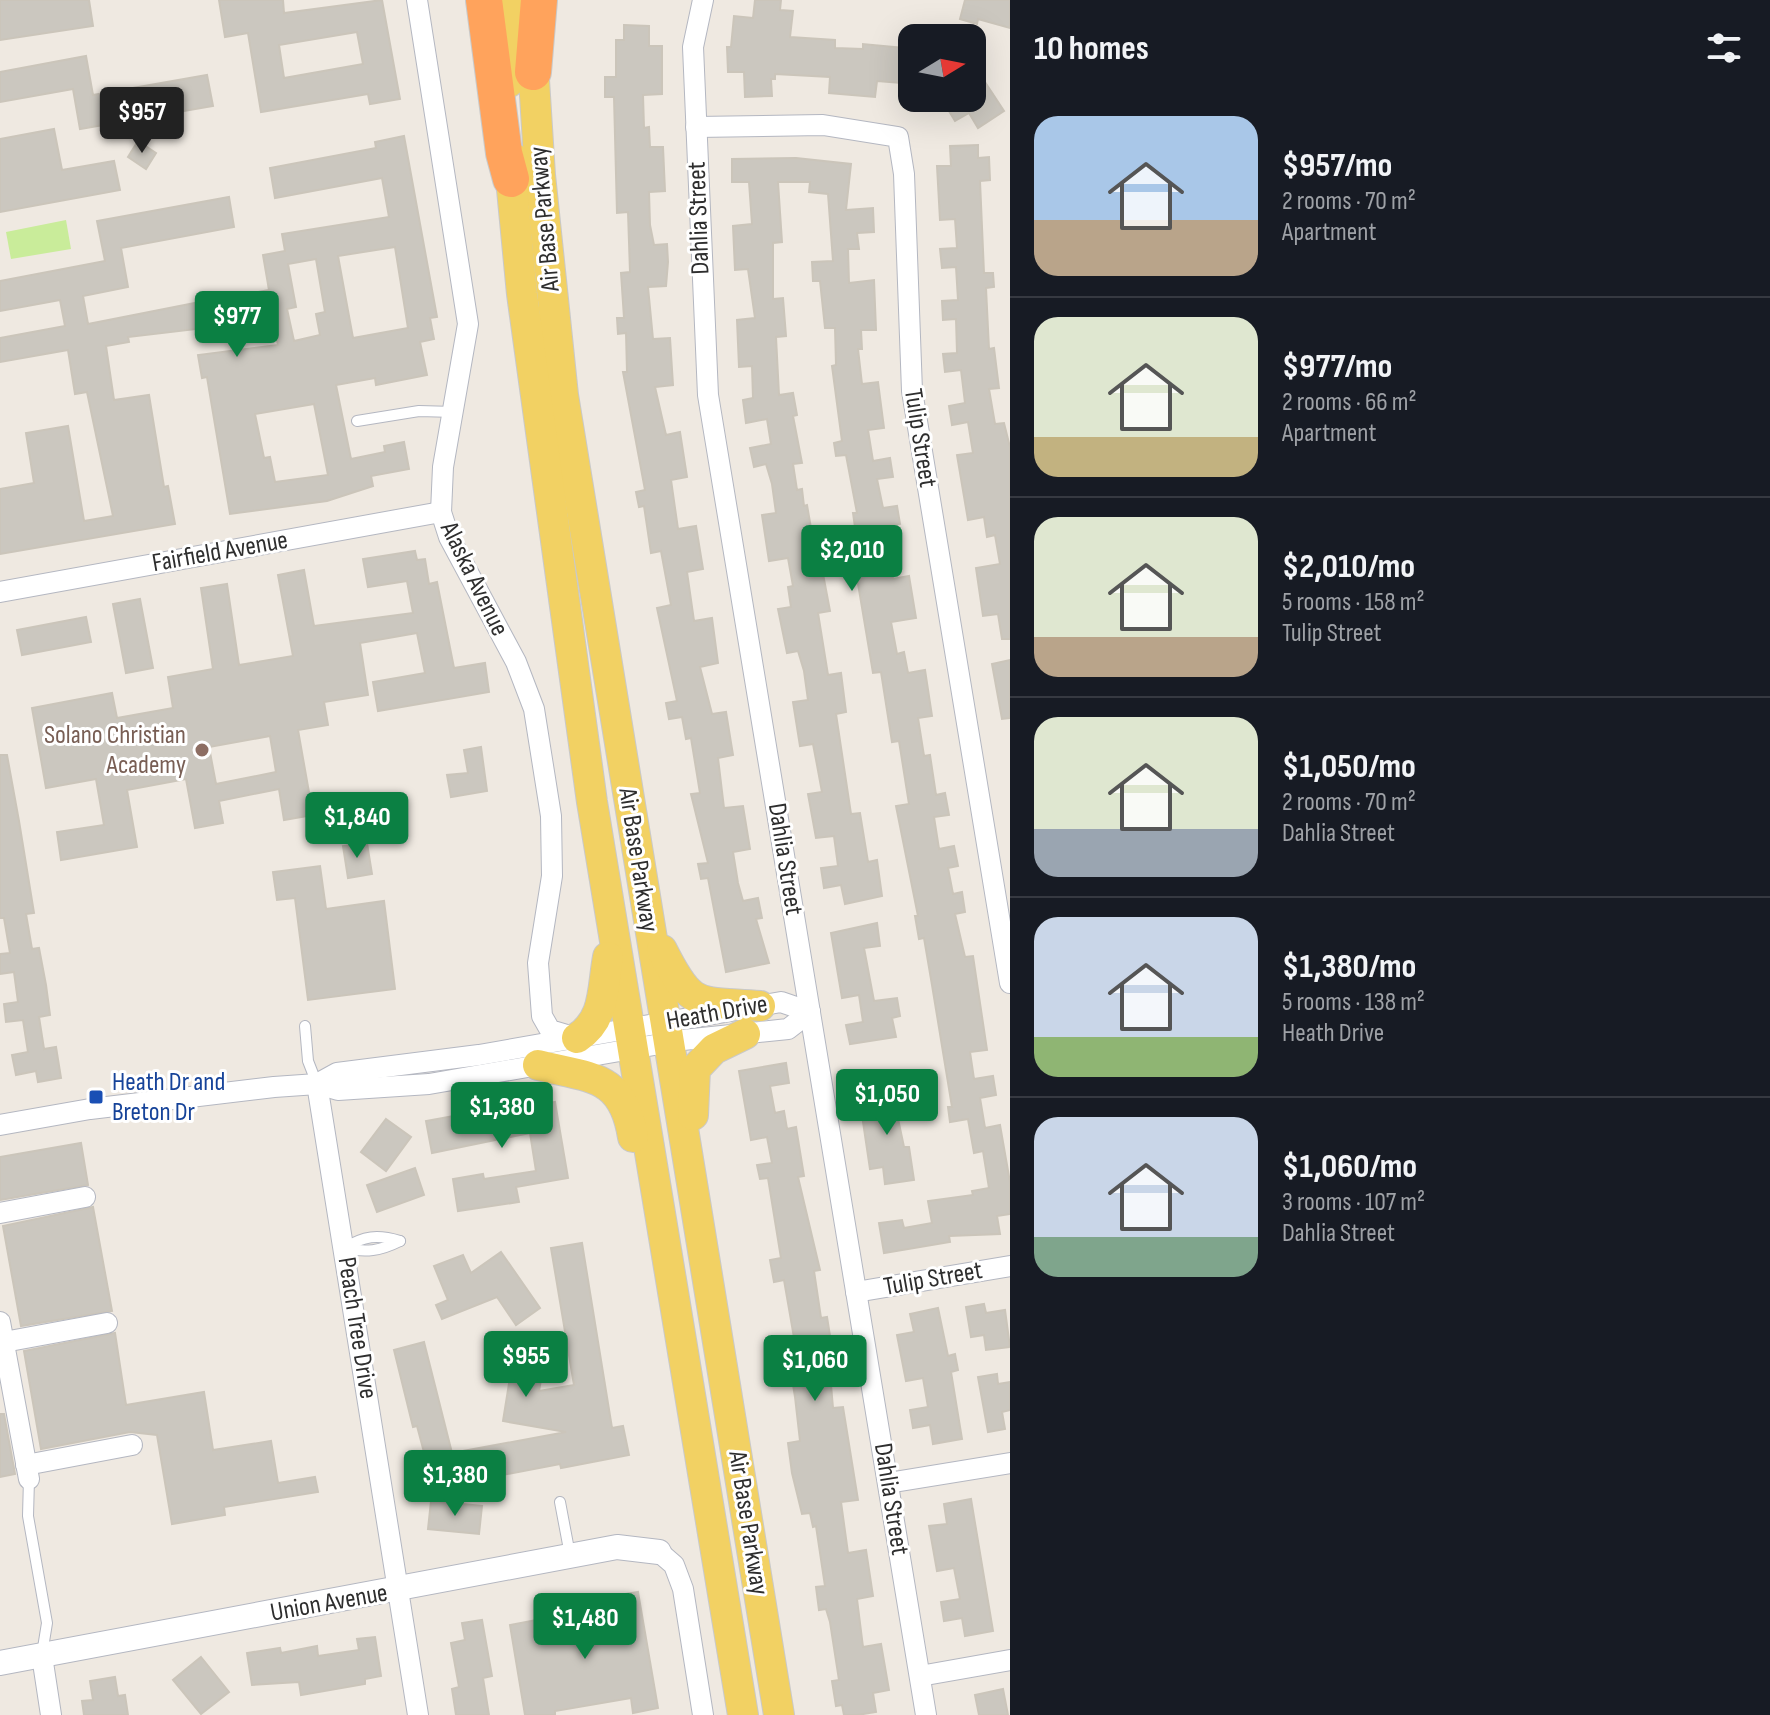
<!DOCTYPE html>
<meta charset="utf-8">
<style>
:root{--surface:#171b24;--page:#20242c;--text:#f1f3f6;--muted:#9ea1a6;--line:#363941;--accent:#0b8043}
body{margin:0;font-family:"Sofia Sans Condensed",sans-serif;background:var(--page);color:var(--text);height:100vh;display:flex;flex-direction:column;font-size:30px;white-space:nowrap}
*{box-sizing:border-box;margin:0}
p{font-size:26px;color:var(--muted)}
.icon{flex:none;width:44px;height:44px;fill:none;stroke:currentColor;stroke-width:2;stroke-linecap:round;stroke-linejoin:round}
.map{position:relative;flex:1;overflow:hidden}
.details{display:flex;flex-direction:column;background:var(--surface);width:760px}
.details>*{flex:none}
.needle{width:52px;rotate:80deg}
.controls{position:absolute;left:898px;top:24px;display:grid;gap:16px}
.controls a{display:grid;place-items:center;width:88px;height:88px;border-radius:16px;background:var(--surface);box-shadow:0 8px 32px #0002;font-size:40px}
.price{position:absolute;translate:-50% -68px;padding:0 18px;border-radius:8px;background:var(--accent);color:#fff;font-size:26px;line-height:52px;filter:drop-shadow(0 2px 4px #0008)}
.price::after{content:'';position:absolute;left:50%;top:48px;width:24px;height:18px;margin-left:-12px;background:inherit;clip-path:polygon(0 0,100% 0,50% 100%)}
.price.selected{background:#222;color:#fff}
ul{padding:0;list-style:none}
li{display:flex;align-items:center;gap:24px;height:200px;padding:0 24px}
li+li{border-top:2px solid var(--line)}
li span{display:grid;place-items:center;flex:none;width:224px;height:160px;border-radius:24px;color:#555}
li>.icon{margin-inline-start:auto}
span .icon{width:96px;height:96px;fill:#fffc;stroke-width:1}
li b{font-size:34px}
h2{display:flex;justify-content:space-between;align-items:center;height:96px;padding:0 24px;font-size:34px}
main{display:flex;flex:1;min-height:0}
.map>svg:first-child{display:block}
.pitch{fill:#c9ec9a}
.building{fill:#cbc7bf;stroke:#cbc5ba;stroke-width:2;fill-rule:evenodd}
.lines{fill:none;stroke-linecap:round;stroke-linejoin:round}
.service-casing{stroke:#b4b7c1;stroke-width:12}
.minor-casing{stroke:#b4b7c1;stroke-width:22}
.tertiary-casing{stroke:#b4b7c1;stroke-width:26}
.primary-casing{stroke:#c9c9c9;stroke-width:32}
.motorway-casing{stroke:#c9c9c9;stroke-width:38}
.service{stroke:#fff;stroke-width:10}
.minor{stroke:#fff;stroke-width:20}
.tertiary{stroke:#fff;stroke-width:24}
.primary{stroke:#f2d163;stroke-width:30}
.motorway{stroke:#ffa35c;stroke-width:36}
.education-dot{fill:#8d6e63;stroke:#fff;stroke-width:3}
.transit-dot{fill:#1a4fb4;stroke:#fff;stroke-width:3}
.labels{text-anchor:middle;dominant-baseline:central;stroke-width:6;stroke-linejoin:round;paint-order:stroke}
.street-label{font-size:26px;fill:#2e2e2e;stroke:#fff}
.education-label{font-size:26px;fill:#785e54;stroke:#fff;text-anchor:end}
.transit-label{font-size:26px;fill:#164399;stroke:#fff;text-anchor:start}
</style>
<main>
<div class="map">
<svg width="1010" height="1715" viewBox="0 0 1010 1715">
<rect width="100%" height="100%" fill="#efe9e1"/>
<polygon class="pitch" points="66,220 71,249 11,259 6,232"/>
<g class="building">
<polygon points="0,0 89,0 93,26 0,40"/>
<path d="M219,0h64l1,13 98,-13 18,99 -30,5 -2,-10 -107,18 -13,-79 -23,4zM357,32l6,32 -79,14 -5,-33z"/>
<polygon points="755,0 781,0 780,10 793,11 790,37 835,40 835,48 863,49 863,44 904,48 901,83 877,81 875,97 829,93 830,77 775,74 775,79 771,79 772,96 745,97 744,72 728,72 727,47 731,47 734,16 753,18"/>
<polygon points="965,0 1010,0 1010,28 978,19 977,24 960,19"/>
<polygon points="624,25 649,26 649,46 662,46 662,94 643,95 644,128 649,127 650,147 663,147 665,191 649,192 650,225 654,245 667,244 668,262 666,286 648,287 653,339 670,338 673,385 655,387 666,435 680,432 687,477 671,480 678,529 696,526 703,569 687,572 694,621 712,618 718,663 700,667 712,714 726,712 733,755 718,758 724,808 743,806 750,849 733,852 738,883 743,901 758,898 762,918 756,919 769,963 726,972 708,878 701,879 698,864 708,863 691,794 700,793 691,738 686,739 682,717 669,719 666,703 677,701 657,608 671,605 661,551 651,553 644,506 639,507 636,492 645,490 623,372 627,372 626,333 618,334 617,318 624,318 621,273 630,272 628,212 617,213 614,97 605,97 605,77 616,77 616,40 624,40"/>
<polygon points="86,56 93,95 207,75 213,106 80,129 73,89 0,102 0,72"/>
<polygon points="983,79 1004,111 978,128 969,113 955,121 941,98 972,98 972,86"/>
<polygon points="54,129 62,170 114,161 120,190 0,212 0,139"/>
<path d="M404,136l33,181 -7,1 4,21 -14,3 7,33 -51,10 -1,-7 -39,7 15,74 34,-7 -1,-6 20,-4 5,27 -38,7 2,10 -46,15 -97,13 -23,-137 -5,1 -4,-23 80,-10 -7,-33 -67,13 1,3 -77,9 1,5 -23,4 8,54 35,-5 15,92 4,-1 7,38 -175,30v-65l34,-6 -8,-50 42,-7 16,95 29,-5 -26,-124 -12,2 -7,-44 -68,12v-24l65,-12 -5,-26 -60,11v-30l105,-20 -8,-40 132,-24 5,30 -113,21 7,39 -45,9 5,28 112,-22 1,5 43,-8 -1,-4 26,-5 -6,-35 22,-4 -3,-17 107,-17 -7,-39 -107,20 -5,-30 106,-20 -1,-6zM395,247l13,81 -55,10 -15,-82zM316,259l9,53 -9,2 4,21 -26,6 -7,-32 9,-2 -8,-43zM314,404l14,71 -53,7 -5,-25 -6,1 -9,-44z"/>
<polygon points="138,141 156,153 146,169 128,157"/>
<polygon points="978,145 978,158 989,157 990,180 980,181 984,273 993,273 994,287 986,288 989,349 994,348 999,388 989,389 995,424 1004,423 1010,447 1010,639 1002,639 998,614 983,616 976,568 1000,564 995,535 987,537 984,517 968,520 957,455 973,453 968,422 952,425 949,406 965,403 961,370 945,372 943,354 957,353 956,319 943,320 942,301 958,300 956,267 942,268 940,249 957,248 955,219 940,220 937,166 951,166 950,146"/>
<path d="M796,158l55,6 -5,46 27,-2 1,24 -17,1 2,16h-11l1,34 25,-3 2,50h-15l1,19h-4l4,35 16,-2 6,46 -16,2 5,31 17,-3 3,19 -16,2 6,29 14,-2 3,18 -17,2 10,53 16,-3 7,42 -25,4 6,32 7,-2 4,21 17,-3 7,46 -14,2 6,38 6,-1 6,40 9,-2 4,22 -15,2 5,32 15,-3 4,20 -10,2 5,26 9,-2 3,20 -10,2 10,43 8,-1 14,94 -17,2 4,27 19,-3 3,19 -16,3 5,30 15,-3 10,57v32l-13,2 3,18 -51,2 1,6 -66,11 -5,-30 23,-3 2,8 28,-5 -4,-22 45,-6 -1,-4 17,-3 -6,-37 -9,2 -6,-34 -18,3 -2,-15h4l-20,-122 -8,-47 -5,1 -4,-23h3l-22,-110 13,-2 -10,-63 -7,1 -11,-70 -8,1 -20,-119 -33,4 10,53 -12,2 10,62 13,-2 5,39 -10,2 15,100 9,-1 8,49 9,-2 5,36 -37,8 -4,-19 -17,3 -3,-20 17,-2 -4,-30 -18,2 -8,-44 14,-2 -5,-27 -4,-21 -13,2 -7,-44 15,-2 -4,-29 -6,-20 -11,2 -9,-44 13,-2 -3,-20 5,-1 -5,-28 -19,3 -7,-46 14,-2 -4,-29 -6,-20 -12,3 -4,-19 21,-4 -4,-25 -21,4 -3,-23 10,-2 -1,-32 -13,1 -2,-47 18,-2 -7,-49 -13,1 -2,-44 19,-2 -3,-42h-17v-23zM778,182h32l-1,10 19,2 5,67 -21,1 1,19h7l5,47h10l1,37 -4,1 10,75 -8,2 2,13 10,-1 11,58h-4l3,21 -30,4 -1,-6 -13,2 -5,-29 -3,1 -2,-17 -5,1 -4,-26 9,-1 -9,-47 4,-1 -4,-22 -14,2 -3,-58 10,-1 -3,-38 -10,1v-56l9,-1z"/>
<path d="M415,551l2,9 8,-1 4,25 8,-2 17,86 31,-5 4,29 -111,19 -5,-29 52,-9 -8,-40 -57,10 8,52 -44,7 4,23 -30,5 15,85 -29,5 -5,-31 -60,12 4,22 -28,5 -9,-49 -59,11 10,57 -76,13 -4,-28 47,-7 -8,-46 -50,9 -14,-80 80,-15 5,25 56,-10 -5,-31 45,-8 -12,-81 26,-4 12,81 54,-9 -15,-81 26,-5 10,56 99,-13 -6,-32 -39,6 -5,-28zM270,736l6,36 -60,12 -7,-37z"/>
<polygon points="140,599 153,668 126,673 113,604"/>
<polygon points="86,617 91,642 22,655 17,630"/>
<polygon points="1010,660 1010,718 1002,719 992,664"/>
<polygon points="481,747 487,791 451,797 447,775 468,773 464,750"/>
<polygon points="0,755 7,755 19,821 34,913 26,914 32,949 39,948 46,985 50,1015 39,1017 44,1049 56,1047 61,1078 38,1082 36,1071 16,1075 12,1055 28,1052 23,1020 6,1022 4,1004 18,1002 14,972 0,974 0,954 10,953 4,918 0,918"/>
<polygon points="367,843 372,874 348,878 343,846"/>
<polygon points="320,866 326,909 384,901 395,989 308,1000 295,898 277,900 273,872"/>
<polygon points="877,923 880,946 864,948 874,1001 897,998 900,1016 892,1018 896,1037 850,1044 846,1025 863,1022 859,995 842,998 831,933"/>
<polygon points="786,1063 789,1083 770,1086 775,1113 784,1111 787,1129 796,1127 804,1176 798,1177 820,1270 814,1271 821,1318 827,1317 834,1361 829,1362 833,1408 843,1407 858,1500 841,1502 848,1553 866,1550 873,1596 857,1599 863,1647 881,1644 889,1690 873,1693 876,1712 857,1715 844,1715 842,1705 836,1706 832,1681 839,1680 830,1622 826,1609 819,1610 816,1587 825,1586 816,1526 813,1527 810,1513 802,1514 792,1473 788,1443 800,1441 795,1397 790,1366 776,1368 773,1352 796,1349 784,1280 774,1282 770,1260 781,1258 768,1178 760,1179 757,1165 772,1163 767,1137 751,1140 739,1071"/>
<polygon points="900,1090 905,1113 897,1114 904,1147 909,1147 914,1180 885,1184 883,1167 870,1169 862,1115 868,1114 865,1097"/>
<polygon points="555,1102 568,1178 516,1187 519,1202 458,1211 453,1179 483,1174 484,1179 536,1171 530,1133 432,1153 426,1121 509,1106 510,1110"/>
<polygon points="386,1119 411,1137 386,1171 361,1152"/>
<polygon points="81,1143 88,1185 0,1200 0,1157"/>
<polygon points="415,1168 424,1195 377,1212 367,1185"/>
<polygon points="93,1207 112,1311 21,1326 3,1226"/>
<polygon points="582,1243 612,1428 623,1426 629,1455 561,1468 560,1464 424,1490 416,1458 425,1456 417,1426 413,1427 394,1350 424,1342 452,1453 566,1432 503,1421 515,1346 546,1351 539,1391 574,1385 551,1248"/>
<polygon points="501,1252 540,1308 516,1325 497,1297 442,1319 436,1305 448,1300 434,1266 463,1255 471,1273"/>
<polygon points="984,1304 986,1313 1005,1310 1010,1347 986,1350 984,1335 971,1337 966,1307"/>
<polygon points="938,1308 948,1356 955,1354 958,1370 951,1372 962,1439 933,1444 930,1425 913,1428 910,1410 928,1407 923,1378 906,1381 897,1335 914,1332 910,1314"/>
<polygon points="115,1333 126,1405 204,1392 213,1450 271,1441 278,1483 315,1477 318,1492 224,1507 225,1515 172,1524 157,1435 130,1432 41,1449 24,1351"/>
<polygon points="997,1374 998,1384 1010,1382 1010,1410 1002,1412 1005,1429 988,1432 978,1377"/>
<polygon points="0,1414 4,1414 15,1474 0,1477"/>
<polygon points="971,1499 993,1631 965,1636 962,1618 944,1621 941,1602 960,1599 954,1568 937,1571 929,1526 947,1524 944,1504"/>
<polygon points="431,1501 482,1506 479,1534 428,1529"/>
<polygon points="638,1592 658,1708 633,1713 631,1698 555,1711 555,1715 525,1715 510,1625 547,1618 546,1614 561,1611 563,1624 617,1616 613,1596"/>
<polygon points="482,1620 492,1676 483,1678 489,1715 456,1715 452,1689 459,1687 451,1643 465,1640 462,1623"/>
<polygon points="375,1637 381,1676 365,1679 365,1684 301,1695 299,1682 252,1685 247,1653 280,1648 281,1653 317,1646 318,1656 359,1650 357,1639"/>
<polygon points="201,1657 229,1692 201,1714 173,1680"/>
<polygon points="115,1677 118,1696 125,1695 128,1715 84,1715 82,1701 93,1700 90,1681"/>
<polygon points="1003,1689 1008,1715 979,1715 975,1695"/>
</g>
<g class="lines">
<defs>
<g id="service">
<polyline points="357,421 419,411 454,412"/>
<polyline points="305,1026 308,1061 317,1084"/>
<path d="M344,1248c20,-12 33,-14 56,-7"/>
<path d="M344,1248c22,5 36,3 56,-7"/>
<polyline points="29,1479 28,1516 47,1623 42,1654"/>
<polyline points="560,1502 570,1555"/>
</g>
<g id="minor">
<polyline points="417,0 468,324 443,467 441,512 449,537 516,662 534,709 551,816 552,876 538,963 542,1016 550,1030 577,1038"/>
<polyline points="703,0 693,47 708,395 926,1715"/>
<polyline points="696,127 823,125 898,137 904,174 912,391 1010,983"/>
<polyline points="0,592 441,512"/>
<polyline points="317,1084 418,1715"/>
<polyline points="317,1084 337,1073 479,1055 781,1002 810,1012"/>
<polyline points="0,1125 90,1109 274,1087 317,1084 338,1090 429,1084 683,1040 788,1029 810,1012"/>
<polyline points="0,1213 85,1197"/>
<polyline points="856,1292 1010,1266"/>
<polyline points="0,1322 29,1479"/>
<polyline points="4,1342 107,1323"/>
<polyline points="26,1465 132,1445"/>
<polyline points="888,1483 1010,1463"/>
<polyline points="659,1552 674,1565 683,1589 703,1715"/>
<polyline points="42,1656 51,1715"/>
<polyline points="920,1676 1010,1660"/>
</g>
<polyline id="tertiary" points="0,1663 617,1547 659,1552"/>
<g id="primary">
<polyline points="506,0 509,82"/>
<polyline points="532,48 540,175 563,395 779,1715"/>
<polyline points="513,158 511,179 522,294 592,802 743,1715"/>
<path d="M662,950c30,60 35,51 98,56"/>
<path d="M577,1038c29,-19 25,-49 31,-81"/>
<path d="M538,1065c52,13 85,9 95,72"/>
<polyline points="693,1115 695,1069 714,1049 745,1034"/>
</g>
<g id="motorway">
<polyline points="484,0 504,153 511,179"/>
<polyline points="533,72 539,0"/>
</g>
</defs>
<use href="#service" class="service-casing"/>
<use href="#minor" class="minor-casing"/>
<use href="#tertiary" class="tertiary-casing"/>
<use href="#primary" class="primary-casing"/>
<use href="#motorway" class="motorway-casing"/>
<use href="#service" class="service"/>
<use href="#minor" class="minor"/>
<use href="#tertiary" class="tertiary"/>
<use href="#primary" class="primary"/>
<use href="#motorway" class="motorway"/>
</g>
<circle class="education-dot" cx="202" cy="750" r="8"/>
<rect class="transit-dot" x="88" y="1089" width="16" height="16" rx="4"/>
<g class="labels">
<g class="street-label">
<text transform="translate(699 218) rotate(-92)">Dahlia Street</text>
<text transform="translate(545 219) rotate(-95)">Air Base Parkway</text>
<text transform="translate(920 438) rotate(81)">Tulip Street</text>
<text transform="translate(220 552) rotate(-10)">Fairfield Avenue</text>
<text transform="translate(474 579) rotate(64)">Alaska Avenue</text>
<text transform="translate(785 859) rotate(81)">Dahlia Street</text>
<text transform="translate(638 860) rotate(81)">Air Base Parkway</text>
<text transform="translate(717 1013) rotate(-10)">Heath Drive</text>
<text transform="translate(933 1279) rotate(-10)">Tulip Street</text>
<text transform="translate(357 1328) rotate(81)">Peach Tree Drive</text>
<text transform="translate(891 1499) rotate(81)">Dahlia Street</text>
<text transform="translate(748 1523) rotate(81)">Air Base Parkway</text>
<text transform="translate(329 1603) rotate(-10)">Union Avenue</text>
</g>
<g class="education-label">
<text x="186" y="735">Solano Christian<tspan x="186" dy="30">Academy</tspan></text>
</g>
<g class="transit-label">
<text x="112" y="1082">Heath Dr and<tspan x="112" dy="30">Breton Dr</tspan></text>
</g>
</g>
</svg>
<div class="controls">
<a><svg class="needle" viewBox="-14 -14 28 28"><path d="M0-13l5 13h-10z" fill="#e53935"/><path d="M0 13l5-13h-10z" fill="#9ea1a6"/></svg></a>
</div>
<b class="price selected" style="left:142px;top:155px">$957</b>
<b class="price" style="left:237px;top:359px">$977</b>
<b class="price" style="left:852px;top:593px">$2,010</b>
<b class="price" style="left:357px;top:860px">$1,840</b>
<b class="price" style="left:887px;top:1137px">$1,050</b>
<b class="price" style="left:502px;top:1150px">$1,380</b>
<b class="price" style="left:526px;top:1399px">$955</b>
<b class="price" style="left:815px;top:1403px">$1,060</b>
<b class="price" style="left:455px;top:1518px">$1,380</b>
<b class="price" style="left:585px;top:1661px">$1,480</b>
</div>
<section class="details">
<h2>10 homes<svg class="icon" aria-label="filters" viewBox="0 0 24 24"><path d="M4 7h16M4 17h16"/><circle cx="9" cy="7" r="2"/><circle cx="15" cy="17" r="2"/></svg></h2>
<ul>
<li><span style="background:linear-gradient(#a9c7e8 65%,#b9a48a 0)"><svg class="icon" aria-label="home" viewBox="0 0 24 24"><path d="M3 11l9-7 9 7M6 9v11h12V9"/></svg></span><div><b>$957/mo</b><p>2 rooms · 70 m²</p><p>Apartment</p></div></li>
<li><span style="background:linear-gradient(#dfe7d0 75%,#c2b280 0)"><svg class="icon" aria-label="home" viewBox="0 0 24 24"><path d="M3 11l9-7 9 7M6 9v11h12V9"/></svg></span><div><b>$977/mo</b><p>2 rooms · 66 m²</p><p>Apartment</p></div></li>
<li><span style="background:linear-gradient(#dfe7d0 75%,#b9a48a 0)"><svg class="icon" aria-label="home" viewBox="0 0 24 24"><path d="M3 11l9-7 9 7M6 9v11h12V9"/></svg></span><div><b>$2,010/mo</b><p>5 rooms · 158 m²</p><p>Tulip Street</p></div></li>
<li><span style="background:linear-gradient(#dfe7d0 70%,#9aa5b1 0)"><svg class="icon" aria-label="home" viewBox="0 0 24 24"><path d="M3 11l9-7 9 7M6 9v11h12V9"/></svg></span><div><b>$1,050/mo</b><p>2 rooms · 70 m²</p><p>Dahlia Street</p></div></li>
<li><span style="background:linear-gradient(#c9d6e8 75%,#8fb573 0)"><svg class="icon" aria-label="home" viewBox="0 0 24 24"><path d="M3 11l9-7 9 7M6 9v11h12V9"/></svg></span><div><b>$1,380/mo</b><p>5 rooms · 138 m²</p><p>Heath Drive</p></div></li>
<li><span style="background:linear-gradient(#c9d6e8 75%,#7fa58c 0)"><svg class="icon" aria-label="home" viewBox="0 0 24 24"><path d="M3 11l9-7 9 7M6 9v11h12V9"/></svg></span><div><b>$1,060/mo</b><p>3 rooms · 107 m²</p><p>Dahlia Street</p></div></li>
</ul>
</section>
</main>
